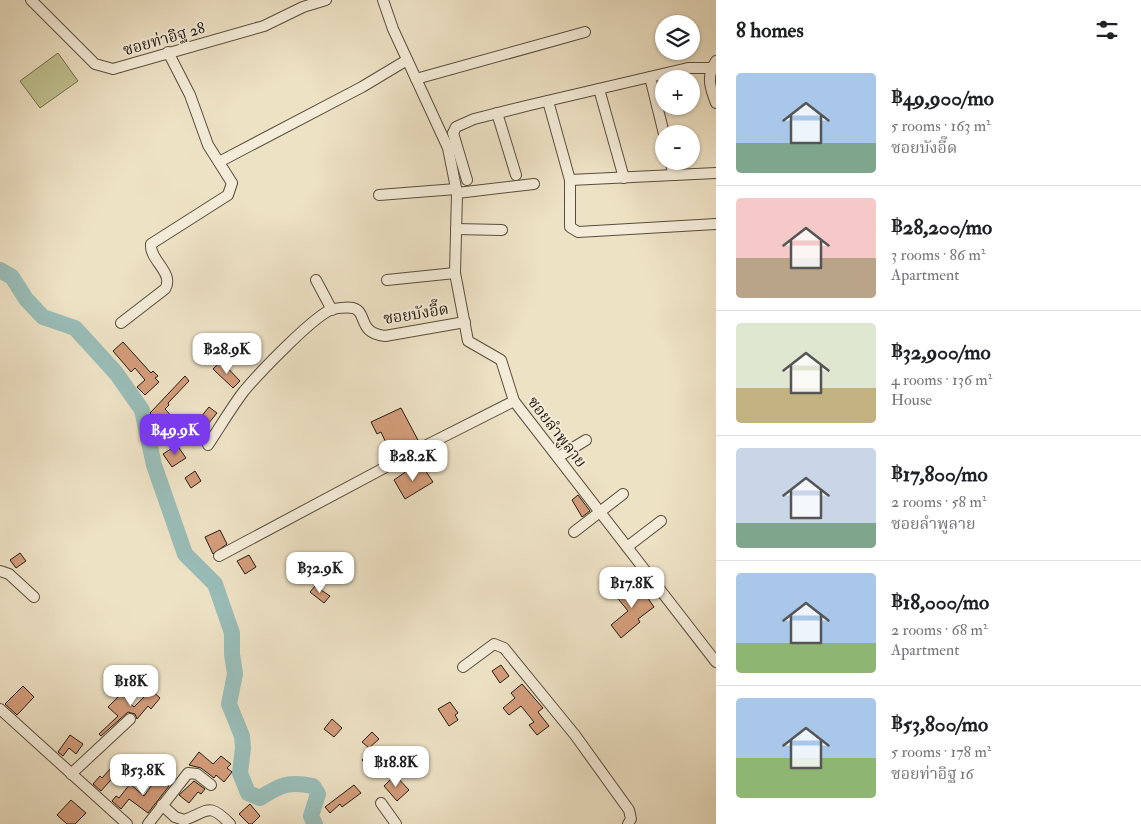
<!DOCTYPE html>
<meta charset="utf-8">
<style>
:root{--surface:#fff;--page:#f2f2f2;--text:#202124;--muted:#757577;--line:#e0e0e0;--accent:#7c3aed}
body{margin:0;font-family:"IM FELL Double Pica","Noto Serif Thai",serif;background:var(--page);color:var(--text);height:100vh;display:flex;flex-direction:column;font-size:19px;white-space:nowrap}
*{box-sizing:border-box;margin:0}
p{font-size:16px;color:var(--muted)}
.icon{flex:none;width:28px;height:28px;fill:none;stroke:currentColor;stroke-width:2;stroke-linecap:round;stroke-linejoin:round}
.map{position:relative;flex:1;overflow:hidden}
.side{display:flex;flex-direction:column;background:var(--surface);width:425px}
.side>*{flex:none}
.fabs{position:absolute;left:655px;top:15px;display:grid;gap:10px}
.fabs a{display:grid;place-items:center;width:45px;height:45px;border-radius:50%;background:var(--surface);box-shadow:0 1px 4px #0004;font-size:25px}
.price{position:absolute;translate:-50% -42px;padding:0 11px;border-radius:10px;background:#fff;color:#222;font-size:16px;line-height:32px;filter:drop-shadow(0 1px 2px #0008)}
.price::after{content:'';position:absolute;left:50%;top:30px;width:15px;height:11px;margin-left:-8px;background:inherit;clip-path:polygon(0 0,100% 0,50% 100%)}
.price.current{background:var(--accent);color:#fff}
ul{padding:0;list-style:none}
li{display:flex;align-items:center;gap:15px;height:125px;padding:0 20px}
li+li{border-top:1px solid var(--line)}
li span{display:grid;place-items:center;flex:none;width:140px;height:100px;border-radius:5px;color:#555}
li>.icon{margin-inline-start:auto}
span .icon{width:60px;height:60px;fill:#fffc;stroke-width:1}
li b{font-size:21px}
h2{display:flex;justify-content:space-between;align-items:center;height:60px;padding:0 20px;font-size:21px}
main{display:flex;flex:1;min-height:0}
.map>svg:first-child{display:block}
.green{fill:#bfc190;stroke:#726e50}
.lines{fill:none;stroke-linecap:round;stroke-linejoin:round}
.river{stroke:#99bdb8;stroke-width:16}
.building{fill:#d49d7b;stroke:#261c11}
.street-casing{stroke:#584e3e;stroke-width:12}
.street{stroke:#f4ecd9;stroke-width:10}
.labels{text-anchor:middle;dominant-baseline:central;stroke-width:4;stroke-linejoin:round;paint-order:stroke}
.street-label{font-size:16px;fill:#261c11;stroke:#f4ecd9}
</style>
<main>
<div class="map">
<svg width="716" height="824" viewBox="0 0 716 824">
<rect width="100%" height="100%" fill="#eee2c5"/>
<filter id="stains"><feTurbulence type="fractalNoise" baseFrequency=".004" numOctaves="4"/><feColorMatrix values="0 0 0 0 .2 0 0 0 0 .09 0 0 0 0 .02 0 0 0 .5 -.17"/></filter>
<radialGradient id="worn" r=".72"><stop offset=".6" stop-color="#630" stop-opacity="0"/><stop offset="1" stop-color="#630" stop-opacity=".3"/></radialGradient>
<polygon class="green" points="58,53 78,81 40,108 20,81"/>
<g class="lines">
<path class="river" d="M0,270l12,7 14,22 17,18 32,11 41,45 26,37 12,55 31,89 30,30 17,49v21l3,20 -6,30 13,32 1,12 -3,25 8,20 12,5c20,-13 29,-17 53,-12l5,8 -7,22 4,8"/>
</g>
<g class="building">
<polygon points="123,342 151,373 153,371 158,376 155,378 159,382 145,395 137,387 145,380 135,368 131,372 113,351"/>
<polygon points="221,361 240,381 233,388 213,369"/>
<polygon points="185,376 189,381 168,403 169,405 165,409 174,419 165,428 158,420 161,417 158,414 154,417 150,413"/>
<polygon points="209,407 217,413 208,424 200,418"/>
<polygon points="401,408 419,442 389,457 384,446 387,445 381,432 377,434 371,422"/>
<polygon points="177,445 186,458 172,467 163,454"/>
<polygon points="423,467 433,482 405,499 394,480 411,468 414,473"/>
<polygon points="195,471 201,481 191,488 185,478"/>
<polygon points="578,495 590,511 582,517 572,500"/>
<polygon points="220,530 227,544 213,554 205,537"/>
<polygon points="20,553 26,561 16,568 10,560"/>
<polygon points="249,555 256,567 245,574 237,561"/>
<polygon points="646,583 651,589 645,594 654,607 638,619 640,622 621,638 611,625 628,611 615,595 625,587 629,593 632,591 634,594"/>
<polygon points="315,586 330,596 324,603 310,592"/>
<polygon points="501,665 509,676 500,683 492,671"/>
<polygon points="522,684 543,708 538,712 549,726 537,735 529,725 534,722 521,706 509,715 503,708 515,698 511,693"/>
<polygon points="23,686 34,697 17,715 5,704"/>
<polygon points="151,690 160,698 151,709 148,706 137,719 135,714 128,712 101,736 99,734 118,716 108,707 121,694 134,707"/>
<polygon points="450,702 458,713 455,715 458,720 449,726 438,709"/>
<polygon points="332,719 342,728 334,737 324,729"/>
<polygon points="372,732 379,739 369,748 362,742"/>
<polygon points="70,735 83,744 76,754 69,748 63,756 58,752"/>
<polygon points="199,752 213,764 221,756 231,764 227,768 232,772 224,782 216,775 214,778 201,768 189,765"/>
<polygon points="371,752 379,761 370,769 362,760"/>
<polygon points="111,768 117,773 101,791 93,784 100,776 102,778"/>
<polygon points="395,775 409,790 397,801 384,786"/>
<polygon points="157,778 169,786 148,813 129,799 121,809 112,801 116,796 119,798 130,784 144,796"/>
<polygon points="194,781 205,789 201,794 198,792 189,803 179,795"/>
<polygon points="354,785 361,793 342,807 340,804 330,813 325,807"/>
<polygon points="71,800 86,813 75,824 67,824 57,815"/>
<polygon points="250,804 260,816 252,824 249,824 239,814"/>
</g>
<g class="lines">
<defs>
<g id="street">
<polyline points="31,0 95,64 113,69 264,26 303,7 326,0"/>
<polyline points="383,0 393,29 448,148 457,193 455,273 468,341 501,360 514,401 716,662"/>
<path d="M716,61c-10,15 -6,27 0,42"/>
<polyline points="650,77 664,134"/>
<polyline points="416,79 585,32"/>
<polyline points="599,89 624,178"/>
<polyline points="548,101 570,180 570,227 578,232 716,224"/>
<polyline points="497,113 516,175"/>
<polyline points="670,161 674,175"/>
<polyline points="219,162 362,87 407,60"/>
<polyline points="467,180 453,133 456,127 474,119 530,105 688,68 711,68"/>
<polyline points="570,180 716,173"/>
<polyline points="457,193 534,184"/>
<polyline points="379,195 456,189"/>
<polyline points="456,229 502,230"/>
<polyline points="316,280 332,310"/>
<polyline points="387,280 455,273"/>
<path d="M121,323l44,-34c10,-16 -16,-29 -14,-45l77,-49 4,-12 -24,-38 -18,-50 -22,-43"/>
<path d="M208,445c12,-18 23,-37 36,-54 16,-19 66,-71 86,-81 5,-2 18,-3 23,-2 15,4 4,25 32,28l80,-14"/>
<polyline points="558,457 586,440"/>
<polyline points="574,532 623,494"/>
<polyline points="627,547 661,521"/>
<polyline points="219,556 429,444 514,401"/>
<polyline points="0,571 9,574 34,597"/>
<polyline points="463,667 494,644 504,648 575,735 629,810 631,819 628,824"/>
<polyline points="0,709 127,824"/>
<polyline points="71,774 130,719"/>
<polyline points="381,803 396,824"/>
<path d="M162,805l13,12 9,3c24,-8 24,-19 46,4"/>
<polyline points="148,824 188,773 197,774 211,785"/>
</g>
</defs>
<use href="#street" class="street-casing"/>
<use href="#street" class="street"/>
</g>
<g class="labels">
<g class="street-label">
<text transform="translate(164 39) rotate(-16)">ซอยท่าอิฐ 28</text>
<text transform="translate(416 314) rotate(-9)">ซอยบังอี๊ด</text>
<text transform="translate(557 432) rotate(52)">ซอยลำพูลาย</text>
</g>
</g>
<rect width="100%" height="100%" filter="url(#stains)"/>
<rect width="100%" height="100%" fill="url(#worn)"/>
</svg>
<div class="fabs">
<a><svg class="icon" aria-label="layers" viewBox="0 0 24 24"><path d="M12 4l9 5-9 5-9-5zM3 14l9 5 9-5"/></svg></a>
<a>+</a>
<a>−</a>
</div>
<b class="price" style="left:227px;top:375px">฿28.9K</b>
<b class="price current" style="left:175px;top:456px">฿49.9K</b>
<b class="price" style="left:413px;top:482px">฿28.2K</b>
<b class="price" style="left:320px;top:594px">฿32.9K</b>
<b class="price" style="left:632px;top:609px">฿17.8K</b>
<b class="price" style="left:131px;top:707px">฿18K</b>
<b class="price" style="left:396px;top:788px">฿18.8K</b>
<b class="price" style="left:143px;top:796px">฿53.8K</b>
</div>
<section class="side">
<h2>8 homes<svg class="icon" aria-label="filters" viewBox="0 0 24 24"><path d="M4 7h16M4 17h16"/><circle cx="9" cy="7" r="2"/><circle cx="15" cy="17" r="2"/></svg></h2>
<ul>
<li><span style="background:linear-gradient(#a9c7e8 70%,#7fa58c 0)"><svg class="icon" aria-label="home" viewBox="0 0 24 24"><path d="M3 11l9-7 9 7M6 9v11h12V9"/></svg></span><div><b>฿49,900/mo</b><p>5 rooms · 163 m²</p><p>ซอยบังอี๊ด</p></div></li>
<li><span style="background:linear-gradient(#f6c9c9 60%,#b9a48a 0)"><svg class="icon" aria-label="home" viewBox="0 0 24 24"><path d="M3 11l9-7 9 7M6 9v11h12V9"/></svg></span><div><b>฿28,200/mo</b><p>3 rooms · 86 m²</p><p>Apartment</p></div></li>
<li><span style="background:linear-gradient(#dfe7d0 65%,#c2b280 0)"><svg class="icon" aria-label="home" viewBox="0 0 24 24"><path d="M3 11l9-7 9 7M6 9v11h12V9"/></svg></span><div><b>฿32,900/mo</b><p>4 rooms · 136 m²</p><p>House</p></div></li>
<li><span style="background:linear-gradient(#c9d6e8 75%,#7fa58c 0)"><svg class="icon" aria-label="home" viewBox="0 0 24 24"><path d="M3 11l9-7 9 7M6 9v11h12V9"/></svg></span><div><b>฿17,800/mo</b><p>2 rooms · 58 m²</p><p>ซอยลำพูลาย</p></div></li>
<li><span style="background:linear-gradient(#a9c7e8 70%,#8fb573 0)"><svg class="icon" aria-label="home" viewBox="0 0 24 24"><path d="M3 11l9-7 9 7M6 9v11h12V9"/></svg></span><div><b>฿18,000/mo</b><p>2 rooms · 68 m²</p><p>Apartment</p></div></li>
<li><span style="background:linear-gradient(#a9c7e8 60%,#8fb573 0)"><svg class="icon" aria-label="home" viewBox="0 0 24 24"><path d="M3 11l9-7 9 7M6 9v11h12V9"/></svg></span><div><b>฿53,800/mo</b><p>5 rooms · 178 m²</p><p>ซอยท่าอิฐ 16</p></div></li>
</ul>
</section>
</main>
